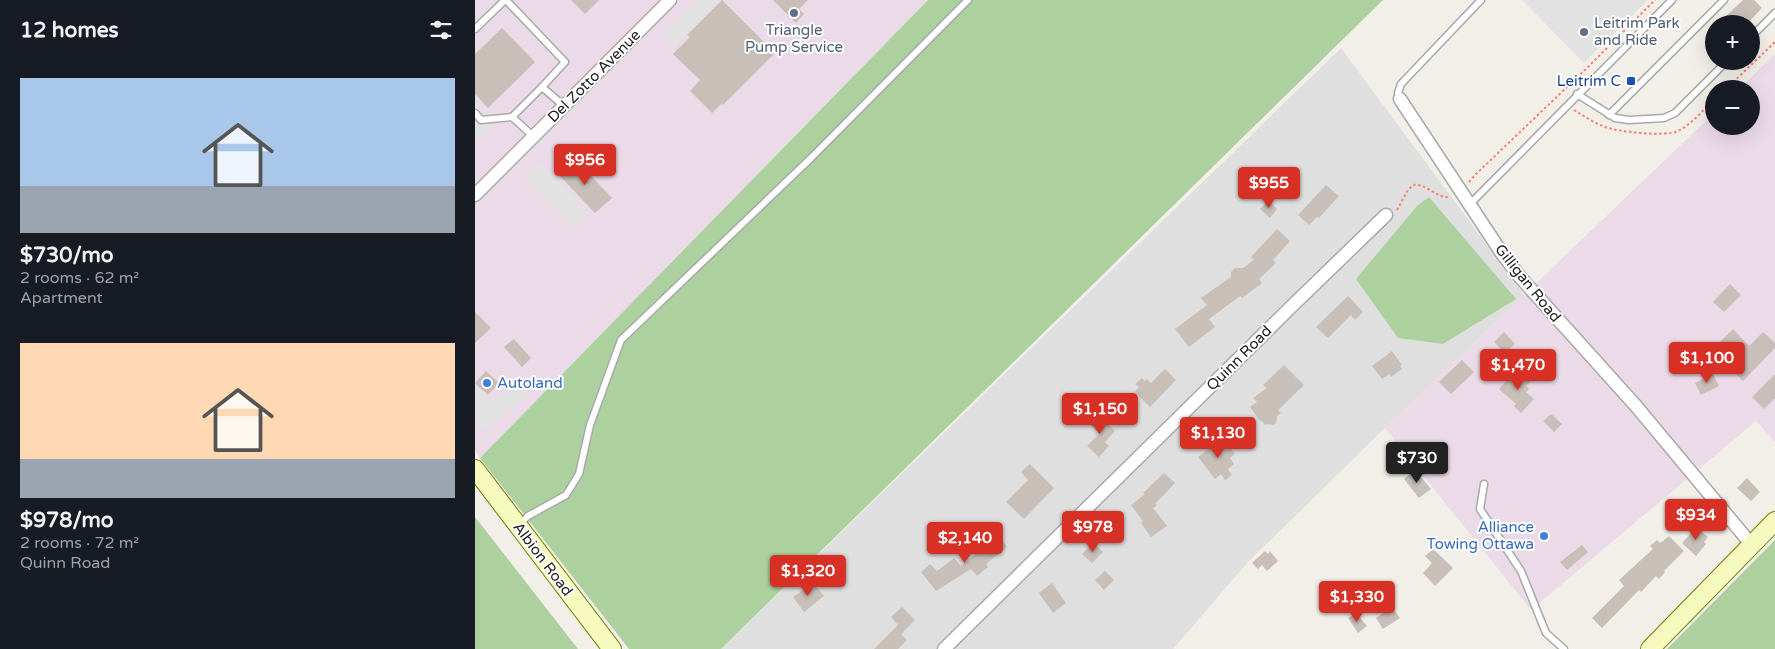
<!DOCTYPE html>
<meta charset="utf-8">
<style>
:root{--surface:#171b24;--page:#242831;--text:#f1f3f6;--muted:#9ea1a6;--accent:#d93025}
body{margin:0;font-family:"Varela Round",sans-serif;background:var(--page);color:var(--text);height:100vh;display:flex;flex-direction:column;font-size:19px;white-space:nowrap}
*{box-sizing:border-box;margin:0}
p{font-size:16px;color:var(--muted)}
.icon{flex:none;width:28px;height:28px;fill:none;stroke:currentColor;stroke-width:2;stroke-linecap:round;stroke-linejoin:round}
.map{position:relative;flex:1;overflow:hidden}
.sheet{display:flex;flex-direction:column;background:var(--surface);width:475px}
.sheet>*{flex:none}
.buttons{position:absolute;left:1230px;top:15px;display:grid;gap:10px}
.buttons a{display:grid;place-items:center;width:55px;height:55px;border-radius:50%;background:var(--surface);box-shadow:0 5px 20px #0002;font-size:25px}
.price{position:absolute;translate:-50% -42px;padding:0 11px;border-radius:5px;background:var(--accent);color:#fff;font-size:16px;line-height:32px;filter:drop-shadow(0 1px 2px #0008)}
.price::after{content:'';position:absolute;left:50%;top:30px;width:15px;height:11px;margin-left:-8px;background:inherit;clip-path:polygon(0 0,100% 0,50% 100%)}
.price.selected{background:#222;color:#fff}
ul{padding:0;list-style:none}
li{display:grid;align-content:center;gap:10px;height:265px;padding:0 20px}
li span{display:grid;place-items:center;height:155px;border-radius:0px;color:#555}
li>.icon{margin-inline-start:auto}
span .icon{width:90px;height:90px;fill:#fffc;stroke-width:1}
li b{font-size:21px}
h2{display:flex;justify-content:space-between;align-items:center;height:60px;padding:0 20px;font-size:21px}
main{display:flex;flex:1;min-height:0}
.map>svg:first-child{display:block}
.residential{fill:#e0dfdf}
.industrial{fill:#ebdbe8}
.forest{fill:#add19e}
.parking{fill:#e2e2e2}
.building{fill:#c7bfb8}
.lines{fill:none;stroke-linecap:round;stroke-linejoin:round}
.service-casing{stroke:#a9a9a9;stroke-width:9}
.minor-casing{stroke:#a9a9a9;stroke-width:15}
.secondary-casing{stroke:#707d05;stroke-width:20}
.path{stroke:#fa8072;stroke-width:2;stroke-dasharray:2.5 2.5;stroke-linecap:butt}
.service{stroke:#fff;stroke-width:6}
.minor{stroke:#fff;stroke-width:12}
.secondary{stroke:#f7fabf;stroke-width:18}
.service-dot{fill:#5c6f8a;stroke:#fff;stroke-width:2}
.transit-dot{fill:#1a4fb4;stroke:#fff;stroke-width:2}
.shop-dot{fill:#3f7fe0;stroke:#fff;stroke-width:2}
.labels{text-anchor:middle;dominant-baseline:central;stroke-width:4;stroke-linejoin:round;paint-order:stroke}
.service-label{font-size:15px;fill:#4e5e75;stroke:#fff;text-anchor:start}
.street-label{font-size:15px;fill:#222;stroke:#fff}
.transit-label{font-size:15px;fill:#164399;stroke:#fff;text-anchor:end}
.shop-label{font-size:15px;fill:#366cbe;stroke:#fff;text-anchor:start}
</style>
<main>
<section class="sheet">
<h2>12 homes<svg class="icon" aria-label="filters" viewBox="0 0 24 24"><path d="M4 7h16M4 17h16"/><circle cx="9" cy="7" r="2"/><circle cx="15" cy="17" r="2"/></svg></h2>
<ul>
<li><span style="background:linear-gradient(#a9c7e8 70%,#9aa5b1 0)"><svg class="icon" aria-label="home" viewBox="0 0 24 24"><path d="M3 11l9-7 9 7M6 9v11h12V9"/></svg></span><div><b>$730/mo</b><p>2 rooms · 62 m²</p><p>Apartment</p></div></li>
<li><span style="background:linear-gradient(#ffd9b3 75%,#9aa5b1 0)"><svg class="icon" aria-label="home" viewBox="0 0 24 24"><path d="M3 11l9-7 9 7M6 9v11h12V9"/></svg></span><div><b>$978/mo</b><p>2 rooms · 72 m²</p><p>Quinn Road</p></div></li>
</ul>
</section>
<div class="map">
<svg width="1300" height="649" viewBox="0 0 1300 649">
<rect width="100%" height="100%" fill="#f2efe9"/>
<polygon class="residential" points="866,48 1049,295 910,428 773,562 698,649 246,649"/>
<g class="industrial">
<polygon points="0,0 453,0 5,458 0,451"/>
<polygon points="1300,54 1300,442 1281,421 1056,610 910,428 1239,113 1239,126 1276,126 1276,89 1264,89"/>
</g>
<g class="forest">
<polygon points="453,0 908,0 246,649 154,649 5,458"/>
<polygon points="954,197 1041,299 968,344 923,338 881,279 942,206"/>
<polygon points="0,517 103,649 0,649"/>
<polygon points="1300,540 1300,649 1192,649"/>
</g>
<g class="parking">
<polygon points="224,0 244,0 199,47 188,37"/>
<polygon points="1047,0 1173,0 1109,63"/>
<polygon points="0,101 21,122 5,138 0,133"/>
<polygon points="65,162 113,213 98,228 49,177"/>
<polygon points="41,382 53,396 9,431 0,420 0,385 14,403"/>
</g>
<g class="building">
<polygon points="96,0 124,0 110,14"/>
<polygon points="247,0 300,53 248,105 247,103 237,113 215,91 225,80 198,54 215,37 212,35"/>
<polygon points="298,0 333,0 324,9 329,14 321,23"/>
<polygon points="1268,0 1279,0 1287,8 1272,24 1253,24 1248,19"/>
<polygon points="27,28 60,62 13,108 0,94 0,54"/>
<polygon points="100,159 137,198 120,213 84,175"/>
<polygon points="851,185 864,196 844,218 842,217 834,225 823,215"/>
<polygon points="793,201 802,209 795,218 785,209"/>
<polygon points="802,229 815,241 798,260 801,263 784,279 787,283 767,298 765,296 734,319 740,327 714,347 700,329 732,305 726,298 756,277 756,272 760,268 768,268 779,260 776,257"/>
<polygon points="1255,284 1266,295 1249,312 1238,302"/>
<polygon points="873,296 888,312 880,320 876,315 853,338 841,327"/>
<polygon points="0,312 16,328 0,343"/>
<polygon points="1258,329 1274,346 1288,332 1300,343 1300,348 1268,381 1254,367 1258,363 1241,346"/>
<polygon points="1029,332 1040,344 1030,353 1019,342"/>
<polygon points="39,339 56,358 47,367 29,347"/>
<polygon points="917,351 927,365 925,366 927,369 916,377 914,374 907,379 897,366"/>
<polygon points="987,360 999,372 976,394 964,382"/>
<polygon points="809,365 829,385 803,410 806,413 802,416 801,423 798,425 792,424 790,425 786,420 785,421 775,407 782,402 778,398 792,388 788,385"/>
<polygon points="690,369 701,380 675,407 660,392 664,387 660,384 667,378 670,381 672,379 676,383"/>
<polygon points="11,371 24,383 13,395 0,383"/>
<polygon points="1044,371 1055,382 1051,386 1054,389 1051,392 1059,399 1046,413 1039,406 1041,404 1024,389 1037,375"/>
<polygon points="1238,374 1244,386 1226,395 1220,383"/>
<polygon points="1300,374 1300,398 1289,409 1277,397"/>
<polygon points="621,413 640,431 630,442 634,446 624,457 612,446 624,434 613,422"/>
<polygon points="1076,414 1087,424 1079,432 1068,421"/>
<polygon points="748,439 760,454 755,458 759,464 753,469 757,475 750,480 746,474 740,479 723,457 736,447 734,445 741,440 743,442"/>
<polygon points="555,464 579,488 549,519 531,502 553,480 546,472"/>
<polygon points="940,470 956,489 944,498 929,479"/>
<polygon points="689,473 700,483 680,504 682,505 678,508 692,526 676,537 666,523 668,521 656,505 670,494 668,493"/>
<polygon points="1272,478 1285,492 1276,501 1262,488"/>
<polygon points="1222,527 1233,537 1229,542 1231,544 1221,556 1207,543"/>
<polygon points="521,532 532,547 511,564 513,567 502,576 496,569 461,591 446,572 455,564 462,571 479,558 486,566 511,546 508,542"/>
<polygon points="1194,536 1209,551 1189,571 1190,572 1184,579 1181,576 1166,592 1164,590 1127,628 1117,618 1149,586 1144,580 1178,549 1175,546 1182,540 1185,543"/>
<polygon points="619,543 628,552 617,563 607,554"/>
<polygon points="1107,545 1113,552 1092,570 1085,562"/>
<polygon points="958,549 978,568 960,586 948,573 957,563 950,556"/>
<polygon points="790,551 793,554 795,551 803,561 792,571 787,565 783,569 777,563"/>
<polygon points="630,571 639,580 629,590 620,580"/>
<polygon points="338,583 349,596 329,612 318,597"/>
<polygon points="577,583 591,603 578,613 564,593"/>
<polygon points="427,607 440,620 426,634 432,640 423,649 399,649 423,625 416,617"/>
<polygon points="917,607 925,618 908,629 901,618"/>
<polygon points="881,613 892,626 883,633 873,618"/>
</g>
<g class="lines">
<defs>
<g id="service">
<polyline points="31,0 90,62 67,87 89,106"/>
<polyline points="0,29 30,0"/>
<polyline points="1276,37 1300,13"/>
<polyline points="1102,94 1140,118 1154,120 1189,118 1200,113 1252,61"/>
<polyline points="925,99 923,93 926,84 1006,0"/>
<polyline points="0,113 6,120 37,117 58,136"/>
<polyline points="1134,115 1249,0"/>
<polyline points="37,117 67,87"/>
<polyline points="995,204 1197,0"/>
<polyline points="1009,484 1005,509 1046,571 1071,633 1089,649"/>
<polyline points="45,524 53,516 91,495 104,474 115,425 146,340 335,159 493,0"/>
</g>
<g id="minor">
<polyline points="925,99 1026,252 1045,277 1161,406 1276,544"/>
<polyline points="0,195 195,0"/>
<polyline points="469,649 817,306 911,215"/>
</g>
<g id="secondary">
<polyline points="0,469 137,649"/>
<polyline points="1175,649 1300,521"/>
</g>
</defs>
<use href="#service" class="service-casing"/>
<use href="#minor" class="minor-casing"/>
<use href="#secondary" class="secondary-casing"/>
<g class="path">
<polyline points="1251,89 1300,42"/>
<path d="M1099,110c10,6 20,13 31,17 13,5 62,10 73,4 14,-7 25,-21 36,-31"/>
<polyline points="994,182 1000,175 1112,68 1180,0"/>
<path d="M922,210l11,-20 5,-5c14,-2 23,14 37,12"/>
</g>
<use href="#service" class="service"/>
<use href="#minor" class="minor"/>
<use href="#secondary" class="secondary"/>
</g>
<g class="service-dot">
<circle cx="319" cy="13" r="5"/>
<circle cx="1109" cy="32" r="5"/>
</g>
<rect class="transit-dot" x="1151" y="76" width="10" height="10" rx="2.5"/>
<g class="shop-dot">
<circle cx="12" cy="383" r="5"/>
<circle cx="1069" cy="536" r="5"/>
</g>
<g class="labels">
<g class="service-label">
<text x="1119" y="23">Leitrim Park<tspan x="1119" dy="17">and Ride</tspan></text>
<text x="319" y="30" text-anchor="middle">Triangle<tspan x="319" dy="17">Pump Service</tspan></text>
</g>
<g class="street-label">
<text transform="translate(119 76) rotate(-45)">Del Zotto Avenue</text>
<text transform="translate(1053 283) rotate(51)">Gilligan Road</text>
<text transform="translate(764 358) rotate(-45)">Quinn Road</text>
<text transform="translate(68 559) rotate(53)">Albion Road</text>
</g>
<g class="transit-label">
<text x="1146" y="81">Leitrim C</text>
</g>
<g class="shop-label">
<text x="22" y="383">Autoland</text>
<text x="1059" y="527" text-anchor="end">Alliance<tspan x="1059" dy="17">Towing Ottawa</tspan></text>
</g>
</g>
</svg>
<div class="buttons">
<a>+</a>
<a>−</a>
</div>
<b class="price" style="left:110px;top:186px">$956</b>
<b class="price" style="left:794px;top:209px">$955</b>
<b class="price" style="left:1232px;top:384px">$1,100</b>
<b class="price" style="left:1043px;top:391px">$1,470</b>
<b class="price" style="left:625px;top:435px">$1,150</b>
<b class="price" style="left:743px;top:459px">$1,130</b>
<b class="price selected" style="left:942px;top:484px">$730</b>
<b class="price" style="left:1221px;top:541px">$934</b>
<b class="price" style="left:618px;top:553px">$978</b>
<b class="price" style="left:490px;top:564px">$2,140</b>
<b class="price" style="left:333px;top:597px">$1,320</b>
<b class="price" style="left:882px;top:623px">$1,330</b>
</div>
</main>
